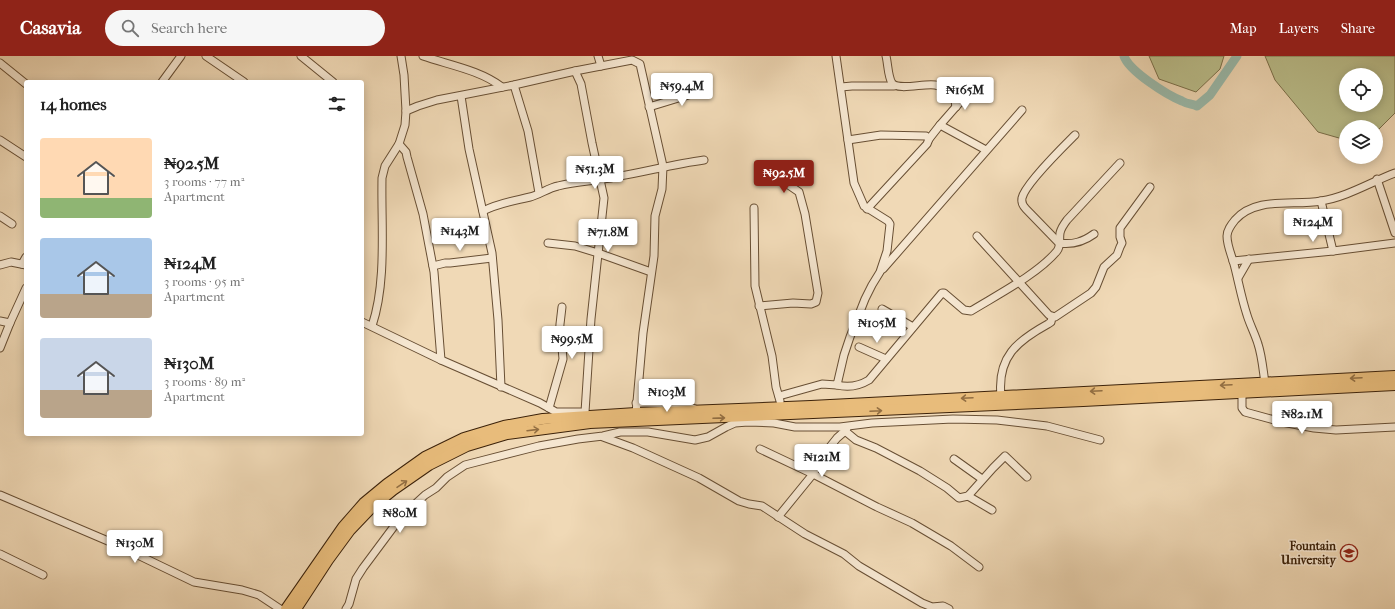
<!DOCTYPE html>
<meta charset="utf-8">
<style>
:root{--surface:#fff;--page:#f6f6f6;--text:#222;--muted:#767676;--accent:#8f2418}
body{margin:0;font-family:"IM FELL French Canon",serif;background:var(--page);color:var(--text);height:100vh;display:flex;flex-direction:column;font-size:15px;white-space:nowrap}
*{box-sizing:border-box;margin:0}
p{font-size:13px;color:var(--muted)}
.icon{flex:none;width:22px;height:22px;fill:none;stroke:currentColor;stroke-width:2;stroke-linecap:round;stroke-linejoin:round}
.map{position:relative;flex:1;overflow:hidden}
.panel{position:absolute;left:24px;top:24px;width:340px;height:356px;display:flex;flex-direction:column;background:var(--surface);border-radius:4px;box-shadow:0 2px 10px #0003}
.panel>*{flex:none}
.buttons{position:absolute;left:1339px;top:12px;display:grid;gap:8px}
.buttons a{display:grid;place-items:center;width:44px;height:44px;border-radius:50%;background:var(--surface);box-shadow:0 2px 10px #0003;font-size:20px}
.price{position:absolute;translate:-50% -34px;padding:0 9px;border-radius:4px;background:#fff;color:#222;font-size:13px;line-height:26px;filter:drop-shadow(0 1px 2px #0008)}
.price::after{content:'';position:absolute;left:50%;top:24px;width:12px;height:9px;margin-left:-6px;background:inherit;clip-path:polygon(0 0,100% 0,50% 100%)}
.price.current{background:var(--accent);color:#fff}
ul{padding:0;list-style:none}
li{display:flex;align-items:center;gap:12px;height:100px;padding:0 16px}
li span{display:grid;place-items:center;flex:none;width:112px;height:80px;border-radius:4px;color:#555}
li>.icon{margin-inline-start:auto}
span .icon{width:48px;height:48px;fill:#fffc;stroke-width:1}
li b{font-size:17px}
h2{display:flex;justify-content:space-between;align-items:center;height:48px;padding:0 16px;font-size:17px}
header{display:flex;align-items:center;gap:24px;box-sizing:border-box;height:56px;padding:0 20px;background:var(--accent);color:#fff}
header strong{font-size:19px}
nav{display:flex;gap:22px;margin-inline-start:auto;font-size:14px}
.search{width:280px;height:36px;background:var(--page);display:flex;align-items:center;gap:10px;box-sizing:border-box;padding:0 14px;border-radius:22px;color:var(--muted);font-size:15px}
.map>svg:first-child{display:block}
.green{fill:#bbbf8c;stroke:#7b704a;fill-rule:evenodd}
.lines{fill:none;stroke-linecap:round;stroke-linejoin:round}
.river{stroke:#9abaab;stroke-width:9}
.minor-casing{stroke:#684f34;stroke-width:9}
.highway-casing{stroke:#3b2109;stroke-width:12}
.minor{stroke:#f5e6d0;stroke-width:7}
.highway{stroke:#e8bc7b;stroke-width:10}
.oneway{stroke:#926e42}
.labels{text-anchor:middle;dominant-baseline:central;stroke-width:3;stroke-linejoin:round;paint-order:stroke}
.poi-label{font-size:12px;font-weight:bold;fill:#3b2109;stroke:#f5e6d0;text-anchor:end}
</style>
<header>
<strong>Casavia</strong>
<div class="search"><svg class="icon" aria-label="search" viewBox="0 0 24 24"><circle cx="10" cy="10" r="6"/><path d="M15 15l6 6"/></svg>Search here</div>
<nav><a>Map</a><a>Layers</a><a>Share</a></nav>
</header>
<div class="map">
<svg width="1395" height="553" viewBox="0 0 1395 553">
<rect width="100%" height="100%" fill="#f0d9b6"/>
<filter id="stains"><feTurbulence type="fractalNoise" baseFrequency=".005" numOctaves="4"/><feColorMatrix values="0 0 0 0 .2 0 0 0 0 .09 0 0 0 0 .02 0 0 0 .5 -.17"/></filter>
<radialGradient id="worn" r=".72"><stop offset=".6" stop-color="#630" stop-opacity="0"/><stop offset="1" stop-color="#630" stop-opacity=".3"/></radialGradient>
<g class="green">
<polygon points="1149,0 1224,0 1220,13 1196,36 1159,23"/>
<path d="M1265,0h130v57l-19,19v-5h-30v13l-28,-8 -43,-52zM1346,19h30v30h-30z"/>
</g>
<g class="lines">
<path class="river" d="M1124,0c5,15 43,39 58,45 5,3 10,3 15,5l13,-11 27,-39"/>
<defs>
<g id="minor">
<polyline points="206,0 244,26"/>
<polyline points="301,0 333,26"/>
<path d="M423,0c26,9 57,14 79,31"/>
<polyline points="598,0 601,10"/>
<path d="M886,0c2,8 2,21 6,27 6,8 32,0 43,2 6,1 14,5 19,9l2,13"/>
<polyline points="0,7 26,28"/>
<polyline points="575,15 581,28 592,87 604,142 591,263 585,356 586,360"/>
<polyline points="162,26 181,0"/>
<polyline points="514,29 528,75 539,137"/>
<polyline points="841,31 852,30 894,30"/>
<polyline points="461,40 469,93 492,197 498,264 501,331"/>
<polyline points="649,51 708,33"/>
<polyline points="406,55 418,50 437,44 514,29 575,15 632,4 640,8 663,110 662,133 655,160 654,200 643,277 636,357"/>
<polyline points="940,69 975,29"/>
<path d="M1075,79c-12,12 -50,49 -53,63 -1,5 1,8 4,11l33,34c14,2 24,-1 35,-9"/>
<polyline points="929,83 940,69 986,94"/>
<polyline points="0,84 26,101"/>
<polyline points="848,84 881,79 926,80 929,83 927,88 867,153"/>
<polyline points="399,88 406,96 407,101 423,158 434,216 441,304"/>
<polyline points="1377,123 1395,177"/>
<polyline points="1321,145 1333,195"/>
<polyline points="754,152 755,230 772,300 776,331 780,345"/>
<path d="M483,155c15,-8 30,-10 47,-14 9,-2 18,-9 28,-11 19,-5 38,-5 57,-9 30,-5 59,-13 89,-17"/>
<polyline points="0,160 12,168"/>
<polyline points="977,180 1049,259 1055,261 1091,237 1096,231 1104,211 1117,199 1120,191 1122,187 1120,181 1120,172 1150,131"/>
<polyline points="548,187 575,190 598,197 651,216"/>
<polyline points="1233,205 1333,195 1395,187"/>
<polyline points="22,208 26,201"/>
<polyline points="0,209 11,206 26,209"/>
<polyline points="433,210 445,207 450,207 492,202"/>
<polyline points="883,213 1022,54"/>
<polyline points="1238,222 1249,203"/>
<polyline points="759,250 793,247 811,248 816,246 818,237 805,158 799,136 780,123"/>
<polyline points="882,253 913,271"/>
<polyline points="0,265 10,267"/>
<polyline points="362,266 441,304 540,347 556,356 581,356"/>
<path d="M372,270c15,-45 9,-101 10,-148l3,-12 14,-22 6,-19 1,-14 -2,-36 -3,-19"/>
<polyline points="859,291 886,303"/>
<polyline points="0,292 10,267 26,232"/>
<path d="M1265,327c-2,-13 -3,-27 -7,-39 -3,-10 -8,-19 -11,-29 -5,-15 -8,-31 -12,-47 -2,-10 -8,-21 -8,-32 0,-6 4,-11 8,-16 21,-24 59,-14 86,-19 26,-4 50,-19 74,-28"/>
<path d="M837,329c12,3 22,1 32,-5l73,-87h2l20,17 7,1c26,-16 67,-37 86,-60 4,-5 2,-12 3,-18 1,-5 4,-9 7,-13l53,-57"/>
<polyline points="1242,337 1242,352 1245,356 1282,366 1314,372 1336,374 1395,371"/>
<polyline points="779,340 822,328 837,329 844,299 850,281 865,243 872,229 880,216 887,195 890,168 888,165 864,150 854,127 836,0"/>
<path d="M1001,340c-4,-39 16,-55 47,-72l3,-2 1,-5"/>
<path d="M636,347c20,0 40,-1 59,6"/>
<polyline points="549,352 563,303 562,292 559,283 560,268 562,251"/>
<polyline points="845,375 856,384 876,392 920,415 947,432 959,442 968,440 993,412 1005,400 1027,421"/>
<polyline points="603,381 633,392 699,422 739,445 749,448 762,450 805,478 844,498 859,510 922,547 932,551 943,550 949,553"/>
<polyline points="760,393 813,418 877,451 912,467 951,490 979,511"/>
<polyline points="954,403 982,423"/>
<polyline points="0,439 115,488 194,526 242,534 259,539 280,553"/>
<polyline points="968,440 992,454"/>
<polyline points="778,461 813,418 825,397 837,382 845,375 847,372"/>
<polyline points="0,498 43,519"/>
<polyline points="346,553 349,548 356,523 363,512 401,461 425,439 436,432 447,421 465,409 539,390 578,383 603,380 620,376 648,376 695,384 708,381 726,371 735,367 748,366 774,367 795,371 840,371 872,367 953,363 997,364 1047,370 1100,384"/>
</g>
<g id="highway">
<polyline points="286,553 343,471 364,447 387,428 425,401 464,382 504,370 543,363 636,357 811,350 1395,320"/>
<polyline points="296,553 328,504 350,474 371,452 393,434 429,409 467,390 507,378 590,367 1083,345 1395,329"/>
</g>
</defs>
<use href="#minor" class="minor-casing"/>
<use href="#highway" class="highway-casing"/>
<use href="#minor" class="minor"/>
<use href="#highway" class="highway"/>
</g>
<defs><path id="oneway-shaft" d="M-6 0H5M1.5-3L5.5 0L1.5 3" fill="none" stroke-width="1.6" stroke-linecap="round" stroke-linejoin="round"/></defs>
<g class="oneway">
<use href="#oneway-shaft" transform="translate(1356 322) rotate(177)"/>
<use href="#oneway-shaft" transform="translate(1226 329) rotate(177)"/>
<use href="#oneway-shaft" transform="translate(1096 335) rotate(177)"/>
<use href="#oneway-shaft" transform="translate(967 342) rotate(177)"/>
<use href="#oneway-shaft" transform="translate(876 355) rotate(-3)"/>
<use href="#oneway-shaft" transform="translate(719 362) rotate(-2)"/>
<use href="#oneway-shaft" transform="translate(533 374) rotate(-7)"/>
<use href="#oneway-shaft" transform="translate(402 428) rotate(-34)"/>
</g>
<defs>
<symbol id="university-ring" viewBox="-11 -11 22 22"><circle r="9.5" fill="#f5e6d0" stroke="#8f2418" stroke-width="1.5"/><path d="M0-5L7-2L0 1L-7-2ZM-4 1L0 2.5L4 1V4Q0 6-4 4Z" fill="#8f2418"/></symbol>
</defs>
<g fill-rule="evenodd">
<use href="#university-ring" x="1339" y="487" width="20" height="20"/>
</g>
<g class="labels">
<g class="poi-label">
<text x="1336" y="490">Fountain<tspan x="1336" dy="14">University</tspan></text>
</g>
</g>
<rect width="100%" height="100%" filter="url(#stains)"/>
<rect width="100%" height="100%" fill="url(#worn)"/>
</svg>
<div class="buttons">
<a><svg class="icon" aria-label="locate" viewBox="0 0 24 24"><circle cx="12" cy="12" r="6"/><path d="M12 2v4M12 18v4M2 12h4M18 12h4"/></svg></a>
<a><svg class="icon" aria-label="layers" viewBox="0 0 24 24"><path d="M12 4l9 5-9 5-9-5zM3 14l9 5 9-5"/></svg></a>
</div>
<b class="price" style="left:682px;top:51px">₦59.4M</b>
<b class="price" style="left:965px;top:55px">₦165M</b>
<b class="price" style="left:595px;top:134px">₦51.3M</b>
<b class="price current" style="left:784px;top:138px">₦92.5M</b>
<b class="price" style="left:1313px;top:187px">₦124M</b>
<b class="price" style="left:460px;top:196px">₦143M</b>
<b class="price" style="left:608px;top:197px">₦71.8M</b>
<b class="price" style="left:877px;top:288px">₦105M</b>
<b class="price" style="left:572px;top:304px">₦99.5M</b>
<b class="price" style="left:667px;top:357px">₦103M</b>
<b class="price" style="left:1302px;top:379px">₦82.1M</b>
<b class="price" style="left:822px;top:422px">₦121M</b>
<b class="price" style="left:400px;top:478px">₦80M</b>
<b class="price" style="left:135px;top:508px">₦130M</b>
<section class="panel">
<h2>14 homes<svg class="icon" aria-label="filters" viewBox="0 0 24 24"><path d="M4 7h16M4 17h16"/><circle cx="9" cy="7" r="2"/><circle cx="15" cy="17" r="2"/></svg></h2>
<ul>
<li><span style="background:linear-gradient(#ffd9b3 75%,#8fb573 0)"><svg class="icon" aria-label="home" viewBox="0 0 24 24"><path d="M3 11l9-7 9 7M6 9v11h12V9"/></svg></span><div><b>₦92.5M</b><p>3 rooms · 77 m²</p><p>Apartment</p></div></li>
<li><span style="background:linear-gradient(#a9c7e8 70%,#b9a48a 0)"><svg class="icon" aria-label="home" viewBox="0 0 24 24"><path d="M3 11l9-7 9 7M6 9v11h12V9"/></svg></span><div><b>₦124M</b><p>3 rooms · 95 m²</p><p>Apartment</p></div></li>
<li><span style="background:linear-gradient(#c9d6e8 65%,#b9a48a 0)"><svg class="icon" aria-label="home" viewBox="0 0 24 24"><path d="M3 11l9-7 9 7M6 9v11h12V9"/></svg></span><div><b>₦130M</b><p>3 rooms · 89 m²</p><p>Apartment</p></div></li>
</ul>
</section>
</div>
